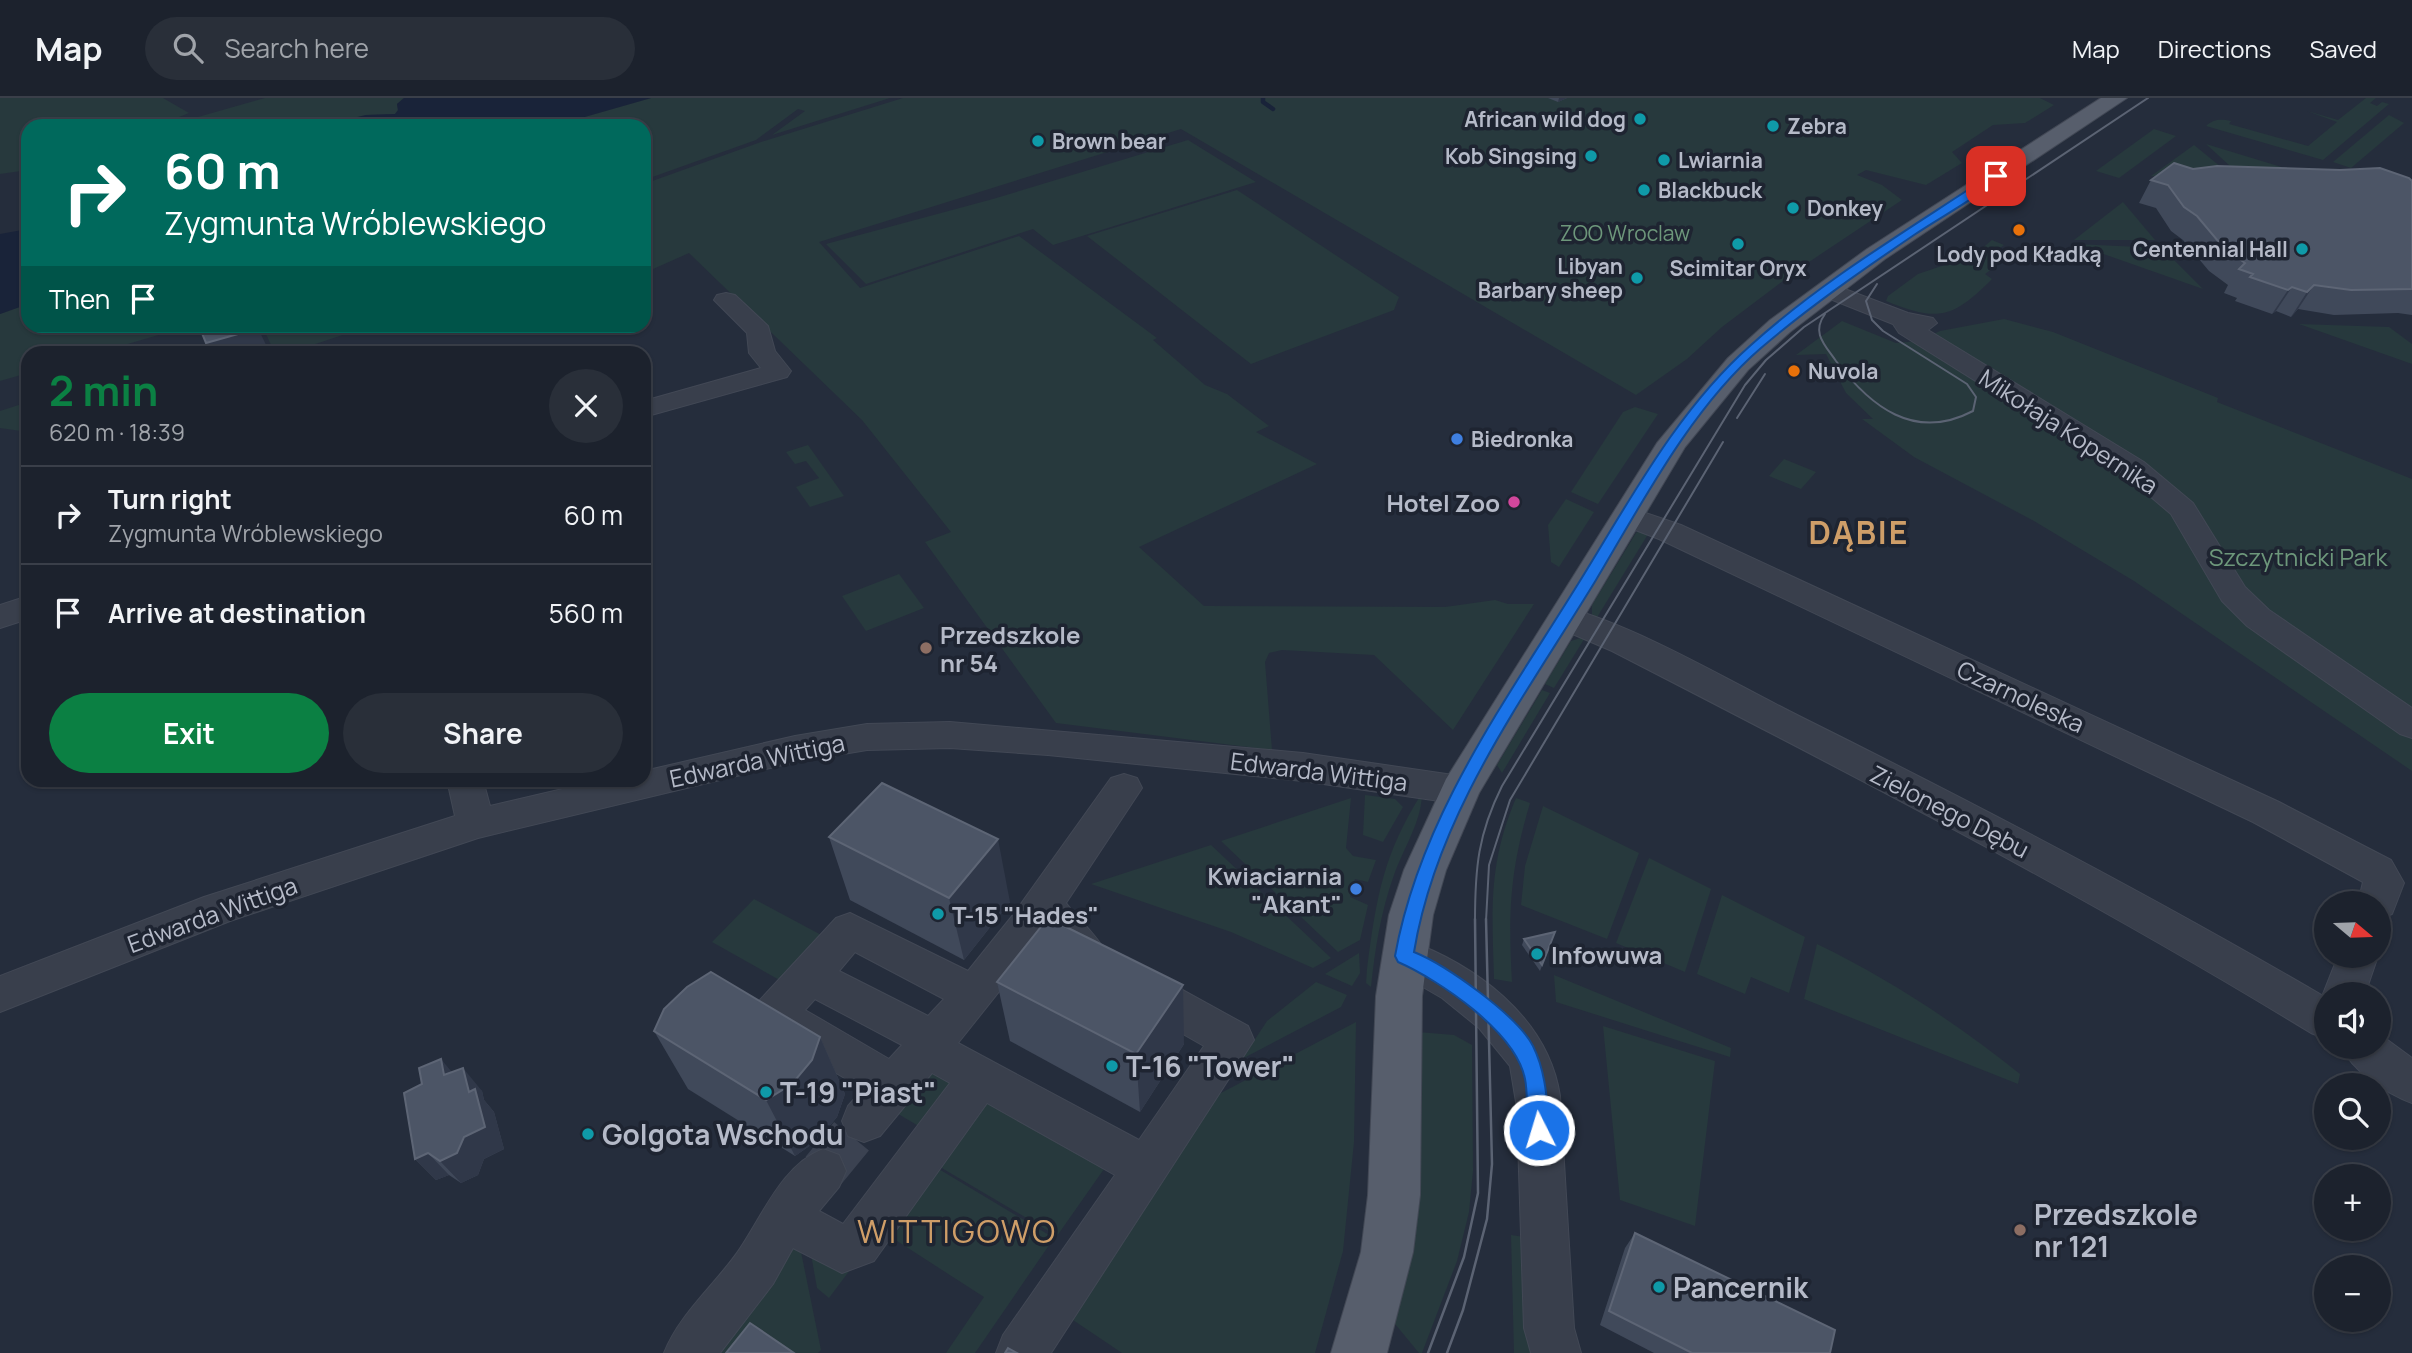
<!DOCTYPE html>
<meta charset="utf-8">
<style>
:root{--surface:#1c222d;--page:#292f39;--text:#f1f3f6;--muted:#a0a4aa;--line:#3a3f49;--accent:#0b8043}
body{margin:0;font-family:Manrope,sans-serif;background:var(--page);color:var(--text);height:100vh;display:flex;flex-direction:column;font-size:26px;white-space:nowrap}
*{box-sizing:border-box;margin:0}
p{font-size:23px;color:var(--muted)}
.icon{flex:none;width:38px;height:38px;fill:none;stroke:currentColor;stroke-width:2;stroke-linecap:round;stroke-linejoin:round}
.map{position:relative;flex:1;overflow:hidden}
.details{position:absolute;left:21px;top:248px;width:630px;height:441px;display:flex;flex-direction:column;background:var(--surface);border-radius:21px;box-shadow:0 2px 5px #0004,0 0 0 2px var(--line)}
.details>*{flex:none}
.hud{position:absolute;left:21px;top:21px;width:630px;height:214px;border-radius:21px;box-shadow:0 2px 5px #0004,0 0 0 2px var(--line);background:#00695c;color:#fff;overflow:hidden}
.needle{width:46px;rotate:109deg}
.fabs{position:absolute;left:2314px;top:793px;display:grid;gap:14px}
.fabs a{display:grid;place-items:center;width:77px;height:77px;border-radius:50%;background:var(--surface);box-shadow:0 2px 5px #0004,0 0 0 2px var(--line);font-size:35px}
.pin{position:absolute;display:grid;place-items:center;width:60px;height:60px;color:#fff;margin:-30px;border-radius:14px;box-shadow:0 4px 10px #0006}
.me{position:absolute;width:77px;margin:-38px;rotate:355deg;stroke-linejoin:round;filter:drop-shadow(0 0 5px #0008)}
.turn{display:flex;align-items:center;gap:24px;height:147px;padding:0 28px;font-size:32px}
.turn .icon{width:91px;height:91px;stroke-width:2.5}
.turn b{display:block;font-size:49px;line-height:60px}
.then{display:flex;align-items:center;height:66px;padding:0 28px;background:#0003;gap:14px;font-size:26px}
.round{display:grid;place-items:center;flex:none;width:74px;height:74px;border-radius:37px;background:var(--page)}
.overview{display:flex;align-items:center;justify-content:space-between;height:119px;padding:0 28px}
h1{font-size:42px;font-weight:700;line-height:52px;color:var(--accent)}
.button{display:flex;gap:14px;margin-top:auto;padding:14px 28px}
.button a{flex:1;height:80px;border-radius:42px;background:var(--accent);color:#fff;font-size:28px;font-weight:700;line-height:80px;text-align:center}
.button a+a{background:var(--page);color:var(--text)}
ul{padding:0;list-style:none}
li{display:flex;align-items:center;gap:21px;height:98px;padding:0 28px;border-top:2px solid var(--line)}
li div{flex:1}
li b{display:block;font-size:26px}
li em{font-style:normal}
header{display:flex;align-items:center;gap:42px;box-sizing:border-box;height:98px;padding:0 35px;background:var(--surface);border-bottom:2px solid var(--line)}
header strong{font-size:33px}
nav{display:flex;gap:38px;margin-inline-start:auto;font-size:24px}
.search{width:490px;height:63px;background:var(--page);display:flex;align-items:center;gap:18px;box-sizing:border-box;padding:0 24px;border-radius:38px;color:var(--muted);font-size:26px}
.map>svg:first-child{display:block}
.green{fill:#27393d}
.water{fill:#192339}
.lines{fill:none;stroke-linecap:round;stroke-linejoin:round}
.stream{stroke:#192339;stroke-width:4.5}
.minor-tunnel{stroke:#3b4251;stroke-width:45;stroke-dasharray:45 23;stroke-linecap:butt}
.minor-casing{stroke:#424855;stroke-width:2}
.major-casing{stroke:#424855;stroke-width:2}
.minor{fill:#393f4c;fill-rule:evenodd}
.major{fill:#575e6c;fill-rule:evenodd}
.tram-far1{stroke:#5b6373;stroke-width:2}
.tram{stroke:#5b6373;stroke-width:2.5}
.wall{fill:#40495a}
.shaded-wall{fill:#303849}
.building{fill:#4c5566;stroke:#5d6575;stroke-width:2}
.route{fill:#1a73e8;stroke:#114b97;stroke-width:2}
.culture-dot{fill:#0f9aa8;stroke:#1e2431;stroke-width:2.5}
.food-dot{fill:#e8710a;stroke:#1e2431;stroke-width:2.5}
.shop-dot{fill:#3f7fe0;stroke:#1e2431;stroke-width:2.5}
.hotel-dot{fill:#d1479c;stroke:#1e2431;stroke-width:2.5}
.education-dot{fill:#8d6e63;stroke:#1e2431;stroke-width:2.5}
.labels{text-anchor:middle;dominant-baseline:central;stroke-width:7;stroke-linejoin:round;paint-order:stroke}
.far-poi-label{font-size:21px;font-weight:bold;fill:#b5bac8;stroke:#1e2431;text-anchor:start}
.far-park-label{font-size:21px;fill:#6d977b;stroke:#1e2431}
.street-label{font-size:24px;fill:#b5bac8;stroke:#1e2431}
.poi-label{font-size:24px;font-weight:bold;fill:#b5bac8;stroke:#1e2431;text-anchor:start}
.park-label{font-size:24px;fill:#6d977b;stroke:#1e2431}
.near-poi-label{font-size:28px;font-weight:bold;fill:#b5bac8;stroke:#1e2431;text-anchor:start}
.district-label{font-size:32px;font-weight:bold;letter-spacing:2px;fill:#cf9e68;stroke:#1e2431}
.near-neighbourhood-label{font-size:32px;letter-spacing:2px;fill:#cf9e68;stroke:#1e2431}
</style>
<header>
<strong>Map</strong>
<div class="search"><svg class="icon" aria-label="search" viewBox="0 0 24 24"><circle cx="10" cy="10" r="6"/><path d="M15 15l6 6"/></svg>Search here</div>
<nav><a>Map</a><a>Directions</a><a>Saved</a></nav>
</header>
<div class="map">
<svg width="2412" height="1255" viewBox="0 0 2412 1255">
<rect width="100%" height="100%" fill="#252d3c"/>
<g class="green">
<path d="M0,0H163L189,15L157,28H28V72L0,76Z"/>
<path d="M265,0H404L397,6L398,13L395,16L366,17L320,28H197L191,21Z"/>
<path d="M651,0H890L772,37L805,13L798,11L756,42L644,82V28H553Z"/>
<path d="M903,0H2040L2054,7L2025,25L1993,27L1952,54L1962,65L1926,87L1866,72L1857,77L1882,87L1902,102L1800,170L1722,229L1687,261L1636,297L1181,31L819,144L860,190L1019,138L1157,240L1153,242L1205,287L1227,296L1269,328L1256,334L1317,366L1139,449L1204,508L1445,509L1495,502L1508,506H1534L1453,632L1374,557L1282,552L1269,555L1265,564L1272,652L1056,625L925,444L951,434L862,322L689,155L644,175V86L761,44Z"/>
<path d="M2366,0H2376L2370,5L2377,8L2382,4L2389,6L2323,62L2206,28C2214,21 2221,21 2231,23L2229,26L2308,48L2337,24L2307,13L2338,22Z"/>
<path d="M2389,17L2404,25L2351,70L2333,64Z"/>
<path d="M2154,31L2176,38L2119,80L2096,73Z"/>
<path d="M1188,42L1256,84L1053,147L1033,131L866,186L826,146L993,101Z"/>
<path d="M2206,46L2321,81L2242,79Z"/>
<path d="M2194,47L2232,78H2151Z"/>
<path d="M1237,92L1399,199L1394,212L1251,266L1087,138Z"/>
<path d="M2123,104L2155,142H2074Z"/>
<path d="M1992,142L2004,147L1992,156L2006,161L1985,176L1992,181C1952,221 1938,224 1886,203L1888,198L1918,176L1974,157Z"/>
<path d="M2075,146L2162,150L2203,191Z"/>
<path d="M28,206V228H189L97,255L28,256V275L0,283V216Z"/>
<path d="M2004,221L2053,234L2218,300L2217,304L2412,381V673L2134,483L2034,423L1914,359L1862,321H1873L1846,295L1826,256L1796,257L1842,223L1896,245L1919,243L1940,233Z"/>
<path d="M2299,226L2389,229L2412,246V266Z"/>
<path d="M262,228H370L285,256L275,255Z"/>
<path d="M28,304V334L0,330V313Z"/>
<path d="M1635,309L1658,316L1598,406L1571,394L1623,314Z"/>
<path d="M808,347L844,398L810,409L796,389L819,380L806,363L795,366L786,354Z"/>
<path d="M1784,361L1816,374L1801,391L1769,378Z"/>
<path d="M1566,401L1594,414L1559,469L1551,464L1548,427Z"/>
<path d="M1641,432L1650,433L1596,521L1592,517V507L1636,435Z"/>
<path d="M899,476L924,510L866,533L842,498Z"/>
<path d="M1586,538L1554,590L1545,586L1571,543Z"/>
<path d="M1542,592L1550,595L1502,675L1497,667Z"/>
<path d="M1422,695C1422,723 1403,751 1394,777C1381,813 1375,851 1371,889L1366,885L1367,871C1376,801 1383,756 1422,695Z"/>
<path d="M1365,697L1395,701L1403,709L1383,744L1363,737Z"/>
<path d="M1351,700L1346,750L1353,758L1376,762L1368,784L1355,781L1350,799L1368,807L1360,842L1338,854L1221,743Z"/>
<path d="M1516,700L1530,705C1510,773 1508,813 1512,884L1494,881C1492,812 1488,766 1516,700Z"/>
<path d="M1543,708L1639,755L1607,841L1521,807L1525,768Z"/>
<path d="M1211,747L1331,860L1313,870L1231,834L1091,786Z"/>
<path d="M1649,760L1711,791L1685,874L1616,845Z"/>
<path d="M1722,797L1805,839L1789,895L1751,879L1745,896L1697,876Z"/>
<path d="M754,801L825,839L783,884L712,844Z"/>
<path d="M1817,846C1891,882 1956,925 2020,976L2018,986L1804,901Z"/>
<path d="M1359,855L1360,875L1352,888L1325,876Z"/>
<path d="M1554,877L1731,950L1730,959L1556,904Z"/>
<path d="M1316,884L1347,897L1341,909L1242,961L1267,923Z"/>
<path d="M1356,924L1354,1044L1343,1153L1315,1255H1122L1070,1220L1219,996Z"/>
<path d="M1603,928L1715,963L1695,1128L1620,1102Z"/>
<path d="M1418,934L1454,937L1472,947L1473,1073L1469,1114L1457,1163L1422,1255H1419L1391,1221Z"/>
<path d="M931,975H958L922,1030L888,1010Z"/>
<path d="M984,988L1111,1061L1057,1138L935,1066Z"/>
<path d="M932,1067L1054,1140L975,1255H946L984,1199L880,1132Z"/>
<path d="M1511,1137L1530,1140L1540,1255H1514Z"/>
<path d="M799,1144L821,1252L818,1255H717L770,1165Z"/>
<path d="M809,1145L856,1164L829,1200L817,1190Z"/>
</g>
<g class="water">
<path d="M404,0H651L553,28H320L366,17L395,16L398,12L397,6Z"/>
<path d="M28,131V206L0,216V136Z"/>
</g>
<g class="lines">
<path class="stream" d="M1263,0V4L1273,11"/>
<path class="minor-tunnel" d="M823,1073L864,1023"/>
<defs>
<g id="minor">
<path d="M1829,185L1908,215L1933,220L1937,225L1928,232L2144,364L2193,405L2245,489L2269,512L2412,610V640L2400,636L2247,528L2222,503L2171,416L2124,376L1899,235L1893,226L1820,197L1817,192L1820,187Z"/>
<path d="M726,195L735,197L768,228L775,253L791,273L787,279L644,319V303L761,270L749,255L747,235L714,202L717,197Z"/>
<path d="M1628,409L1681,427L2279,704L2391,762L2404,785L2392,816L2378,821V805H2358L2363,784L2253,724L1659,441L1617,425L1613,418L1617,411Z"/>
<path d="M28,498V521L0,530V507Z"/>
<path d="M1565,509C1641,530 1729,583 1801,619C1978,707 2154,799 2325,899L2323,896L2338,858H2378L2365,896H2326V941L2311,935C2084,796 1849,675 1612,553L1554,528L1549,520L1554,512Z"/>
<path d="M950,624L1303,655L1460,678L1473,682L1478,692L1473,702L1460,706L1303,683L1048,657L950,650L867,652L795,664L478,740L230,823L0,914V878L204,799L455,718L447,682H483L490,708L601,682H644V673L795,638L867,626Z"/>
<path d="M1124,676L1137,680L1142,690L1066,805C1079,822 1099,839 1108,858L1102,870C1071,881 1061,859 1044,837L958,945L1139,1042L1204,948L1127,904L1121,891L1127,878L1142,873L1157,878L1248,928L1254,942L1051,1255H996L1003,1237L1115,1077L987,1005L874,1163L842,1175L793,1150L773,1186L720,1255H664C680,1215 715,1187 739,1152C763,1117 782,1067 823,1051L839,1057L846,1073L839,1089L819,1113L843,1126L950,985L932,975L880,1038L864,1044L848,1038L842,1023L848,1008L863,991L759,929L753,916L759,903L836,820L850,815L968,873L1013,817L1111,680ZM855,854L944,901L928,918L839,873ZM815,901L902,947L889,961L805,912Z"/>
<path d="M1404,841C1475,866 1548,919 1560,998L1574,1230L1581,1255H1531L1524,1230L1517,1010L1510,968L1479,930L1442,900L1390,870L1384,858L1390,846Z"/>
<path d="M2378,935L2412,960V1005C2387,996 2352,973 2341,948H2378Z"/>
</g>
<path id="major" d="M2101,0H2127L1885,161L1790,234L1748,272L1685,349L1479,695L1446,772L1433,817L1422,898L1420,1097L1413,1154L1387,1255H1331L1361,1154L1368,1097L1376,898L1389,817L1404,772L1446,681L1657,345L1728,260L1770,222L1867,151Z"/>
</defs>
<use href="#minor" class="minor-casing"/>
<use href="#major" class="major-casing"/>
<use href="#minor" class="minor"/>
<use href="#major" class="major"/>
<g class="tram-far1">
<path d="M1825,216C1811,235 1825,247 1836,263C1870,308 1914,344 1973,313L1976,299L1967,286L1883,233L1872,222L1866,203L1877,186"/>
<path d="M1737,320L1765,276"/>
<path d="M1475,823C1475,770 1478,736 1502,688L1745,287L1766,262L1804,229L2148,0"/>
<path d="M1486,823L1489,767L1510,702L1723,344"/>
</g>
<g class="tram">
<path d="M1428,1255L1464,1159L1478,1095L1475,821"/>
<path d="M1447,1255L1463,1212L1487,1121L1492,1066L1486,821"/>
</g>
</g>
<g class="wall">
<path d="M1548,0H1567L1558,4Z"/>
<path d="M2193,71L2412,83V217L2398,215L2334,217L2298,211L2291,219L2276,213L2272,216L2235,203L2237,200L2224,195L2228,187L2209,173L2183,142L2171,133L2156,110L2139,105L2151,82Z"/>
<path d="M829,739L1010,804L964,862L850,802Z"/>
<path d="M1555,834L1540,873L1522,847L1524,841Z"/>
<path d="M997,884L1184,946L1140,1014L1010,943Z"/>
<path d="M654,933L820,939L845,996L837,1019L818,1042L795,1058L688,991Z"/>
<path d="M452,974L482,993L484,1002L494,1014L504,1051L484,1061L478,1077L461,1085L449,1077L436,1082L415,1061Z"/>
<path d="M1635,1135L1830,1255H1654L1600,1227L1625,1150Z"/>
</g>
<g class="shaded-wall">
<path d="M1559,0H1567L1558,4Z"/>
<path d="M2314,187L2298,211L2291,219L2307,194Z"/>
<path d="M2292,189L2276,213L2272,216L2288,192Z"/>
<path d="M255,228H257L267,249L247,256H213L206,245Z"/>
<path d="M998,741L1010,804L964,862L949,800Z"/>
<path d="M1183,887L1184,946L1140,1014L1136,956Z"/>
<path d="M820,939L845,996L837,1019L818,1042L795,1058L766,1002Z"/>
<path d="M441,961L460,984L444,977Z"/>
<path d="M463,970L482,993L484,1002L494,1014L504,1051L484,1061L478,1077L461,1085L440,1063Z"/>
<path d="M428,1055L449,1077L436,1082L415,1061Z"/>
</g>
<g class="building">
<path d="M2174,65L2193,71L2217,68L2340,72L2380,70L2409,80L2412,83V191L2351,192L2314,187L2307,194L2292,189L2288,192L2250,179L2253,176L2239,171L2245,165L2223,149L2197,118L2184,109L2168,87L2151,82Z"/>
<path d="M199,228H255L256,231L206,245Z"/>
<path d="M882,685L998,741L949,800L829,739Z"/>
<path d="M1048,820L1183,887L1136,956L997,884Z"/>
<path d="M1555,834L1542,867L1524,841Z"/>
<path d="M711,874L820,939L812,962L792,986L766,1002L654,933L664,911L687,889Z"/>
<path d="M441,961L444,977L463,970L469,994L475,991L485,1029L464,1039L457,1055L440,1063L428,1055L415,1061L404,995L422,986L419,970Z"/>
<path d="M1635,1135L1835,1232L1830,1255H1692L1609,1213Z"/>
<path d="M750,1225L794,1255H726Z"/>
<path d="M1008,1250L1017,1255H1005Z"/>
</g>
<path class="route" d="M1992,76L2001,78C1976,101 1942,118 1914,137C1861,173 1809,209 1761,250C1692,309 1642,405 1596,482C1524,600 1437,715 1414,854C1446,867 1517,917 1533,948C1546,974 1547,1003 1550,1032L1547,1039L1539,1042L1532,1039C1524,1021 1529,1000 1525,981C1516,934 1439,882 1398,864L1395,858C1420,719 1505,604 1578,486C1629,404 1677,312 1751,247C1824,181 1911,130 1992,76Z"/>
<g class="culture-dot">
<circle cx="1640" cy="21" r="7"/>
<circle cx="1773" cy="28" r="7"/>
<circle cx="1038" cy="43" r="7"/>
<circle cx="1591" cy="58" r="7"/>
<circle cx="1664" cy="62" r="7"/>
<circle cx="1644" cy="92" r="7"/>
<circle cx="1793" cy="110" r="7"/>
<circle cx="1738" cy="146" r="7"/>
<circle cx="2302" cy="151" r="7"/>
<circle cx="1637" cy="180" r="7"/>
<circle cx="938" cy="816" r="7"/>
<circle cx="1537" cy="856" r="7"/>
<circle cx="1112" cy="968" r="7"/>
<circle cx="766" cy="994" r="7"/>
<circle cx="588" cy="1036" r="7"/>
<circle cx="1659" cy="1189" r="7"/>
</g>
<g class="food-dot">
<circle cx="2019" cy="132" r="7"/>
<circle cx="1794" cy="273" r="7"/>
</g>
<g class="shop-dot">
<circle cx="1457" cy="341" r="7"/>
<circle cx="1356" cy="791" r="7"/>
</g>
<circle class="hotel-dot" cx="1514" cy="404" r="7"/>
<g class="education-dot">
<circle cx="926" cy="550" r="7"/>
<circle cx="2020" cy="1132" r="7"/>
</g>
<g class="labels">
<g class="far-poi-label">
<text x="1626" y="21" text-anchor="end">African wild dog</text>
<text x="1787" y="28">Zebra</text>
<text x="1052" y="43">Brown bear</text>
<text x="1577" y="58" text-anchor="end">Kob Singsing</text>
<text x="1678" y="62">Lwiarnia</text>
<text x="1658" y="92">Blackbuck</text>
<text x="1807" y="110">Donkey</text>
<text x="2288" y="151" text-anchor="end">Centennial Hall</text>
<text x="2019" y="156" text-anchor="middle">Lody pod Kładką</text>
<text x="1623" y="168" text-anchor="end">Libyan<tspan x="1623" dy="24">Barbary sheep</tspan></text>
<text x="1738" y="170" text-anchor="middle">Scimitar Oryx</text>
<text x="1808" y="273">Nuvola</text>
<text x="1471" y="341">Biedronka</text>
</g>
<g class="far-park-label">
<text x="1625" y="135">ZOO Wroclaw</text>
</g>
<g class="street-label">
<text transform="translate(2069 333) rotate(33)">Mikołaja Kopernika</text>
<text transform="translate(2021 598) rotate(25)">Czarnoleska</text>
<text transform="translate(757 662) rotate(-12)">Edwarda Wittiga</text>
<text transform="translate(1319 673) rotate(7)">Edwarda Wittiga</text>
<text transform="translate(1950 713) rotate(27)">Zielonego Dębu</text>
<text transform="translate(212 816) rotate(-20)">Edwarda Wittiga</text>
</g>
<g class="poi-label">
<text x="1500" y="404" text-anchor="end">Hotel Zoo</text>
<text x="940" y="536">Przedszkole<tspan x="940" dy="28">nr 54</tspan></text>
<text x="1342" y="777" text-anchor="end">Kwiaciarnia<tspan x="1342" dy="28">"Akant"</tspan></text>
<text x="952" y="816">T-15 "Hades"</text>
<text x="1551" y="856">Infowuwa</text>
</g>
<g class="park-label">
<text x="2298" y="458">Szczytnicki Park</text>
</g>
<g class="near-poi-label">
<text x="1126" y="968">T-16 "Tower"</text>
<text x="780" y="994">T-19 "Piast"</text>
<text x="602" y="1036">Golgota Wschodu</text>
<text x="2034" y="1116">Przedszkole<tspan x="2034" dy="32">nr 121</tspan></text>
<text x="1673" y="1189">Pancernik</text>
</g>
<g class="district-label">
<text x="1859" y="434">DĄBIE</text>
</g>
<g class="near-neighbourhood-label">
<text x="957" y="1133">WITTIGOWO</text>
</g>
</g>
</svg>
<div class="fabs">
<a><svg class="needle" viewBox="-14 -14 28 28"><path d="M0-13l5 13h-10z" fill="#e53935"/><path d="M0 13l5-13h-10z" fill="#a0a4aa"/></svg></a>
<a><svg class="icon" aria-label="sound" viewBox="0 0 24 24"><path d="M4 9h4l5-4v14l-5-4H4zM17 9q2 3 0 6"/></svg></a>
<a><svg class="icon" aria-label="search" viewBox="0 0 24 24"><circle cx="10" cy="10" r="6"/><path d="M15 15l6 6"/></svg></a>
<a>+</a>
<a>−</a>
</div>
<div class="pin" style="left:1996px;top:78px;background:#d93025"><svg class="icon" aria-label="arrive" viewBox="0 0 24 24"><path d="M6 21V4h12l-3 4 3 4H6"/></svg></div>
<svg class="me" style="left:1539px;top:1032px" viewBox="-20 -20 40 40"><circle r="17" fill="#1a73e8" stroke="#fff" stroke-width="3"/><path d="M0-11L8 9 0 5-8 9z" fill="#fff"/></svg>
<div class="hud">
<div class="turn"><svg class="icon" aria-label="right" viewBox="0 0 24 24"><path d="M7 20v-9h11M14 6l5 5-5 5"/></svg><div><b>60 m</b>Zygmunta Wróblewskiego</div></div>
<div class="then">Then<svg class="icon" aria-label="arrive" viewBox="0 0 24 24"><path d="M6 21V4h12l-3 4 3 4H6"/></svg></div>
</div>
<section class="details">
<div class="overview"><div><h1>2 min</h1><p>620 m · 18:39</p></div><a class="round"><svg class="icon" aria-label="close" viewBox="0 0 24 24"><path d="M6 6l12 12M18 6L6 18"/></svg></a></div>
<ul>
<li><svg class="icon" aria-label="right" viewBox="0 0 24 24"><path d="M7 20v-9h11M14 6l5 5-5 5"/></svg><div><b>Turn right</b><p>Zygmunta Wróblewskiego</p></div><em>60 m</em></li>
<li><svg class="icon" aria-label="arrive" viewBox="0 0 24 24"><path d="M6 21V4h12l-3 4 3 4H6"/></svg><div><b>Arrive at destination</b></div><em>560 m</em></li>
</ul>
<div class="button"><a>Exit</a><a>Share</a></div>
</section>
</div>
